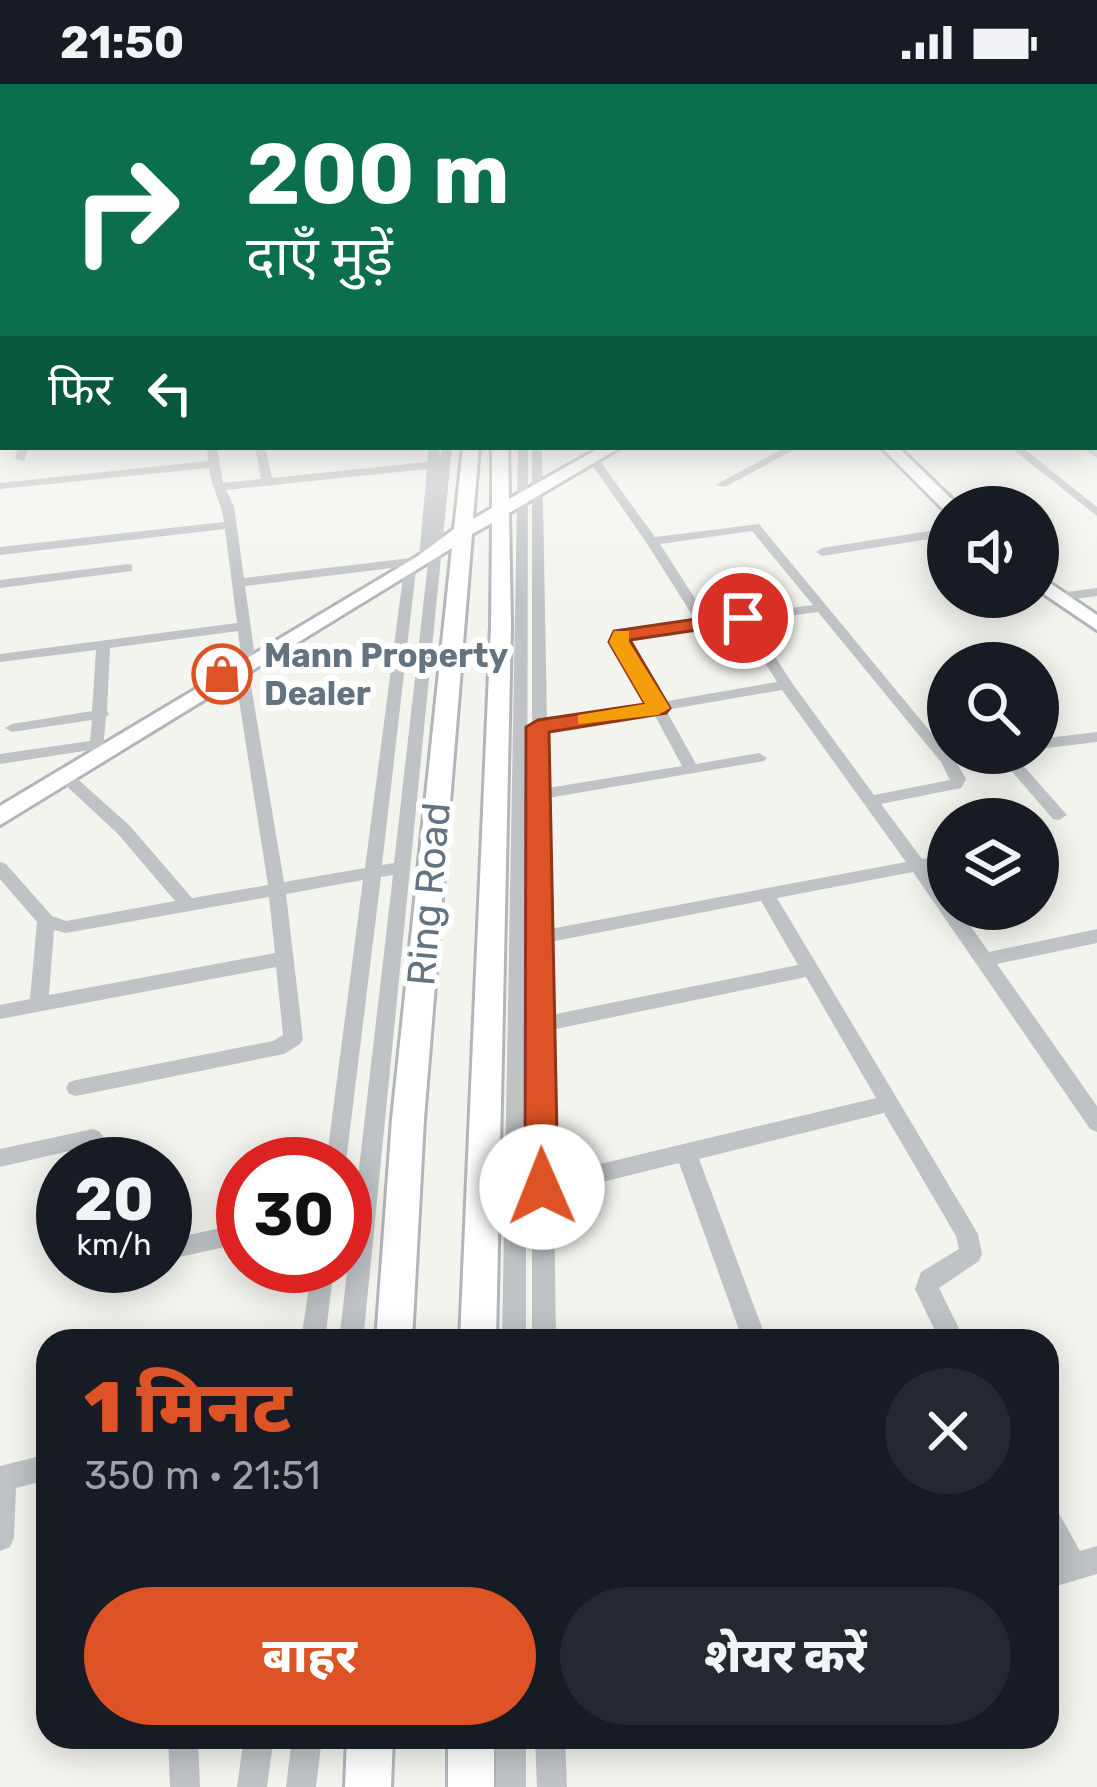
<!DOCTYPE html>
<html lang="hi">
<meta charset="utf-8">
<style>
:root{--surface:#171b24;--page:#242831;--text:#f1f3f6;--muted:#9ea1a6;--accent:#de5325}
body{margin:0;font-family:Rubik,"Noto Sans Devanagari",sans-serif;background:var(--page);color:var(--text);height:100vh;display:flex;flex-direction:column;font-size:45px;white-space:nowrap}
*{box-sizing:border-box;margin:0}
p{font-size:39px;color:var(--muted)}
.icon{flex:none;width:66px;height:66px;fill:none;stroke:currentColor;stroke-width:2;stroke-linecap:round;stroke-linejoin:round}
.map{position:relative;flex:1;overflow:hidden}
.side{position:absolute;left:36px;top:1245px;width:1023px;height:420px;display:flex;flex-direction:column;background:var(--surface);border-radius:36px;box-shadow:0 6px 30px #0003}
.side>*{flex:none}
.guide{position:absolute;left:0px;top:0px;width:1098px;height:366px;box-shadow:0 6px 30px #0003;background:#0b6e4f;color:#fff;overflow:hidden}
.fabs{position:absolute;left:927px;top:402px;display:grid;gap:24px}
.fabs a{display:grid;place-items:center;width:132px;height:132px;border-radius:50%;background:var(--surface);box-shadow:0 6px 30px #0003;font-size:60px}
.speed{position:absolute;left:36px;top:1053px;display:flex;gap:24px;font-size:60px;font-weight:700;text-align:center}
.speed>*{display:grid;place-content:center;width:156px;height:156px;border-radius:50%;background:var(--surface);box-shadow:0 6px 30px #0003;line-height:1}
.speed small{font-size:30px;font-weight:400}
.speed .limit{border:18px solid #d22;background:#fff;color:#111}
.pin{position:absolute;display:grid;place-items:center;width:102px;height:102px;color:#fff;margin:-51px;border:6px solid #fff;border-radius:50%;box-shadow:0 3px 12px #0007}
.me{position:absolute;width:132px;margin:-66px;rotate:359deg;stroke-linejoin:round;filter:drop-shadow(0 0 9px #0008)}
.turn{display:flex;align-items:center;gap:42px;height:252px;padding:0 48px;font-size:54px}
.turn .icon{width:156px;height:156px;stroke-width:2.5}
.turn b{display:block;font-size:84px;line-height:102px}
.then{display:flex;align-items:center;height:114px;padding:0 48px;background:#0003;gap:24px;font-size:45px}
.round{display:grid;place-items:center;flex:none;width:126px;height:126px;border-radius:63px;background:var(--page)}
.overview{display:flex;align-items:center;justify-content:space-between;height:204px;padding:0 48px}
h1{font-size:72px;font-weight:800;line-height:90px;color:var(--accent)}
.button{display:flex;gap:24px;margin-top:auto;padding:24px 48px}
.button a{flex:1;height:138px;border-radius:72px;background:var(--accent);color:#fff;font-size:48px;font-weight:800;line-height:138px;text-align:center}
.button a+a{background:var(--page);color:var(--text)}
.status{display:flex;justify-content:space-between;align-items:center;height:84px;padding:0 60px;background:var(--surface);direction:ltr}
.status svg{height:33px;fill:currentColor}
.map>svg:first-child{display:block}
.lines{fill:none;stroke-linecap:round;stroke-linejoin:round}
.secondary-casing{stroke:#b1b6ba;stroke-width:6}
.street{fill:#bfc3c6;fill-rule:evenodd}
.secondary{fill:#fff;fill-rule:evenodd}
.route{fill:#de5325;stroke:#903618;stroke-width:3}
.slow{fill:#f59e0b}
.labels{text-anchor:middle;dominant-baseline:central;stroke-width:12;stroke-linejoin:round;paint-order:stroke}
.far-poi-label{font-size:33px;font-weight:bold;fill:#637380;stroke:#fff;text-anchor:start}
.street-label{font-size:39px;fill:#637380;stroke:#fff}
</style>
<div class="status"><b>21:50</b><svg viewBox="0 0 49 12"><path d="M0 12V9h3v3zM5 12V6h3v6zM10 12V3h3v9zM15 12V0h3v12zM26 1h20v11H26zM47 4h2v5h-2z"/></svg></div>
<div class="map">
<svg width="1097" height="1703" viewBox="0 0 1097 1703">
<rect width="100%" height="100%" fill="#f4f4ef"/>
<g class="lines">
<defs>
<g id="secondary">
<rect x="1095" y="319" width="2" height="10"/>
<path d="M463,363H479L473,435L492,424V363H508L509,415L601,363H621L509,429L511,542L496,1257H460L491,542L492,439L472,450L424,1035L412,1257H376L392,1035L452,464L0,741V722L418,472L454,445Z"/>
<path d="M881,363H898L960,423L945,427Z"/>
<path d="M1038,491L1097,531V546L1038,506Z"/>
<path d="M347,1653H393L391,1703H345Z"/>
<rect x="448" y="1653" width="46" height="50"/>
</g>
</defs>
<use href="#secondary" class="secondary-casing"/>
<g class="street">
<rect x="0" y="297" width="3" height="6"/>
<rect x="1095" y="349" width="2" height="7"/>
<path d="M18,363H28L24,377L15,375Z"/>
<path d="M207,363H217L223,399L261,395L255,363H265L272,394L427,378L429,363H439L440,377L442,363H452L363,1257H339L393,791L381,793L345,1086V1080H326L363,796L286,810L303,955L300,960L284,970L76,1012L69,1010L66,1004L69,998L76,996L273,957L283,951L276,883L0,935V921L30,915L37,838L0,795V778L6,780L52,832L66,837L175,817L118,750L60,696L58,693L60,690H72L130,742L192,814L268,801L234,584L242,580L238,547L110,564L107,627L109,630L106,633L102,676H92L90,666L0,680V670L90,657L92,636L12,648L5,644L12,640L92,627L96,566L0,578V570L237,539L225,445L0,471V463L224,438C222,419 211,403 209,384L0,405V399L208,377ZM427,385L419,473L244,494L234,422L226,406ZM428,479L394,779L382,781L416,485L411,481ZM408,482L404,485L365,784L284,798L248,584L256,580L245,502ZM269,813L275,869L49,911L54,846L66,849Z"/>
<path d="M518,363H528L527,850L532,848V715L529,711L532,707V363H542L547,637L648,620L612,553L619,549L696,537L646,458L588,375L593,372L597,373L655,453L759,440L948,669H1012L1067,731L1059,736L1053,735L996,669L989,674L957,679L966,695L961,704L881,720L922,775L948,770V782L929,785L948,811V825H958L989,868L1097,845V859L997,880L1097,1022V1048L1090,1045L913,788L777,814L978,1150L982,1170L979,1177L939,1204L965,1257H940L915,1205L921,1188L959,1165L956,1152L884,1029L699,1075L767,1257H743L679,1079L554,1110L556,1257H532V1116L526,1114V1257H502ZM752,447L813,521L708,535L660,460ZM818,528L941,678L950,696L874,711L792,599L752,537ZM740,539L777,598L662,618L627,556ZM782,606L906,778L550,845L548,714L764,677L767,674L759,669L696,680L666,626ZM653,628L682,682L548,704L547,646ZM761,817L798,881L551,931L550,858ZM527,860L532,861V935L527,936ZM806,893L876,1014L554,1091L551,946ZM527,950H532V1096L526,1098Z"/>
<path d="M786,363H799L725,403L715,401Z"/>
<path d="M1010,363H1022L1097,423V432Z"/>
<path d="M1081,363L1097,366V374Z"/>
<path d="M948,444V452L822,472L816,468L822,464Z"/>
<path d="M128,480L132,481V487L0,504V496Z"/>
<path d="M1097,504V512L1059,517L1053,513L1059,509Z"/>
<path d="M1097,648V658L1038,665V655Z"/>
<path d="M93,1045L100,1048L104,1054L100,1060L0,1083V1065Z"/>
<path d="M243,1139V1159L175,1174L167,1171V1157L175,1154Z"/>
<path d="M312,1182H334L325,1257H301Z"/>
<path d="M48,1370V1396L16,1404L14,1453L10,1463L0,1467V1382Z"/>
<path d="M1047,1420L1056,1424L1080,1467L1097,1462V1490L1047,1505V1477L1055,1475L1047,1460Z"/>
<path d="M168,1653H198L200,1703H170Z"/>
<path d="M244,1653H274L267,1703H237Z"/>
<path d="M292,1653H322L316,1703H286Z"/>
<rect x="496" y="1653" width="30" height="50"/>
<path d="M535,1653H565L567,1703H537Z"/>
</g>
<use href="#secondary" class="secondary"/>
</g>
<linearGradient id="sky" x2="0" y2="1"><stop stop-color="#94badb"/><stop offset="0.54" stop-color="#fafaf8"/><stop offset="1" stop-color="#fafaf8" stop-opacity="0"/></linearGradient>
<rect width="1097" height="518" fill="url(#sky)"/>
<path class="route" d="M743,528L753,534L750,538L630,556L670,624L666,629L549,648L558,1103L553,1113L542,1117L530,1113L525,1103L526,643L538,636L645,620L609,558L614,547Z"/>
<path class="slow" d="M614,547H629V558L670,624L658,631L578,640V631L645,620L609,558Z"/>
<defs>
<symbol id="shop-ring" viewBox="-11 -11 22 22"><circle r="9.5" fill="#fff" stroke="#de5325" stroke-width="1.5"/><path d="M-5-2.5h2.3a2.7 3.5 0 0 1 5.4 0H5L5.5 6h-11ZM-1.5-2.5h3a1.5 2.3 0 0 0-3 0Z" fill="#de5325"/></symbol>
</defs>
<g fill-rule="evenodd">
<use href="#shop-ring" x="189" y="557" width="66" height="66"/>
</g>
<g class="labels">
<g class="far-poi-label">
<text x="264" y="571">Mann Property<tspan x="264" dy="38">Dealer</tspan></text>
</g>
<g class="street-label">
<text transform="translate(429 810) rotate(-85)">Ring Road</text>
</g>
</g>
</svg>
<div class="fabs">
<a><svg class="icon" aria-label="sound" viewBox="0 0 24 24"><path d="M4 9h4l5-4v14l-5-4H4zM17 9q2 3 0 6"/></svg></a>
<a><svg class="icon" aria-label="search" viewBox="0 0 24 24"><circle cx="10" cy="10" r="6"/><path d="M15 15l6 6"/></svg></a>
<a><svg class="icon" aria-label="layers" viewBox="0 0 24 24"><path d="M12 4l9 5-9 5-9-5zM3 14l9 5 9-5"/></svg></a>
</div>
<div class="speed"><div>20<small>km/h</small></div><div class="limit">30</div></div>
<div class="pin" style="left:743px;top:534px;background:#d93025"><svg class="icon" aria-label="arrive" viewBox="0 0 24 24"><path d="M6 21V4h12l-3 4 3 4H6"/></svg></div>
<svg class="me" style="left:542px;top:1103px" viewBox="-20 -20 40 40"><circle r="19" fill="#fff"/><path d="M0-13L10 11 0 6-10 11z" fill="#de5325"/></svg>
<div class="guide">
<div class="turn"><svg class="icon" aria-label="right" viewBox="0 0 24 24"><path d="M7 20v-9h11M14 6l5 5-5 5"/></svg><div><b>200 m</b>दाएँ मुड़ें</div></div>
<div class="then">फिर<svg class="icon" aria-label="left" viewBox="0 0 24 24"><path d="M17 20v-9H6M10 6l-5 5 5 5"/></svg></div>
</div>
<section class="side">
<div class="overview"><div><h1>1 मिनट</h1><p>350 m · 21:51</p></div><a class="round"><svg class="icon" aria-label="close" viewBox="0 0 24 24"><path d="M6 6l12 12M18 6L6 18"/></svg></a></div>
<div class="button"><a>बाहर</a><a>शेयर करें</a></div>
</section>
</div>
